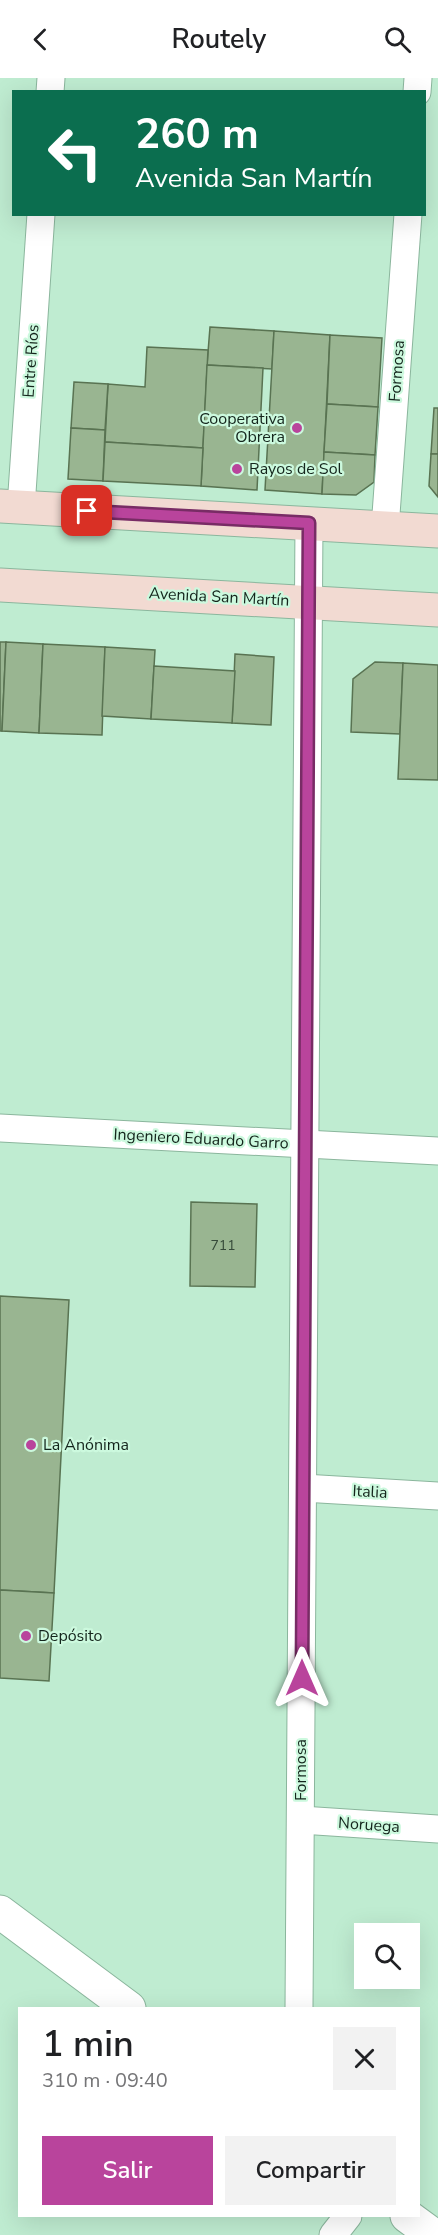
<!DOCTYPE html>
<html lang="es">
<meta charset="utf-8">
<style>
:root{--surface:#fff;--page:#f2f2f2;--text:#202124;--muted:#757577;--accent:#b9449c}
body{margin:0;font-family:"Nunito Sans",sans-serif;background:var(--page);color:var(--text);height:100vh;display:flex;flex-direction:column;font-size:22px;white-space:nowrap}
*{box-sizing:border-box;margin:0}
p{font-size:20px;color:var(--muted)}
.icon{flex:none;width:33px;height:33px;fill:none;stroke:currentColor;stroke-width:2;stroke-linecap:round;stroke-linejoin:round}
.map{position:relative;flex:1;overflow:hidden}
.panel{position:absolute;left:18px;top:1929px;width:402px;height:210px;display:flex;flex-direction:column;background:var(--surface);border-radius:0px;box-shadow:0 6px 24px #0002}
.panel>*{flex:none}
.hud{position:absolute;left:12px;top:12px;width:414px;height:126px;border-radius:0px;box-shadow:0 6px 24px #0002;background:#0b6e4f;color:#fff;overflow:hidden}
.buttons{position:absolute;left:354px;top:1845px;display:grid;gap:12px}
.buttons a{display:grid;place-items:center;width:66px;height:66px;border-radius:0px;background:var(--surface);box-shadow:0 6px 24px #0002;font-size:30px}
.pin{position:absolute;display:grid;place-items:center;width:51px;height:51px;color:#fff;margin:-26px;border-radius:12px;box-shadow:0 3px 9px #0006}
.me{position:absolute;width:66px;margin:-33px;rotate:0deg;stroke-linejoin:round;filter:drop-shadow(0 0 4px #0008)}
.turn{display:flex;align-items:center;gap:21px;height:126px;padding:0 24px;font-size:27px}
.turn .icon{width:78px;height:78px;stroke-width:2.5}
.turn b{display:block;font-size:42px;line-height:51px}
.round{display:grid;place-items:center;flex:none;width:63px;height:63px;border-radius:0px;background:var(--page)}
.headline{display:flex;align-items:center;justify-content:space-between;height:102px;padding:0 24px}
h1{font-size:36px;font-weight:600;line-height:45px}
.action{display:flex;gap:12px;margin-top:auto;padding:12px 24px}
.action a{flex:1;height:69px;border-radius:0px;background:var(--accent);color:#fff;font-size:24px;font-weight:600;line-height:69px;text-align:center}
.action a+a{background:var(--page);color:var(--text)}
header{display:flex;justify-content:space-between;align-items:center;height:78px;padding:0 24px;background:var(--surface);font-size:27px;font-weight:600}
.map>svg:first-child{display:block}
.building{fill:#99b591;stroke:#597352;stroke-width:1.5}
.lines{fill:none;stroke-linecap:round;stroke-linejoin:round}
.minor-casing{stroke:#8bb69d;stroke-width:29}
.tertiary-casing{stroke:#8bb69d;stroke-width:35}
.secondary-casing{stroke:#8bb69d;stroke-width:35}
.minor{stroke:#fff;stroke-width:27}
.tertiary{stroke:#fff;stroke-width:33}
.secondary{stroke:#f2dad2;stroke-width:33}
.route-casing{stroke:#782c65;stroke-width:15}
.route{stroke:#b9449c;stroke-width:10}
.poi-dot{fill:#b9449c;stroke:#ccf9de;stroke-width:2}
.labels{text-anchor:middle;dominant-baseline:central;stroke-width:4.5;stroke-linejoin:round;paint-order:stroke}
.number-label{font-size:14px;fill:#354939}
.street-label{font-size:16px;fill:#14251c;stroke:#ccf9de}
.poi-label{font-size:16px;fill:#14251c;stroke:#ccf9de;text-anchor:start}
</style>
<header><svg class="icon" aria-label="back" viewBox="0 0 24 24"><path d="M15 5l-7 7 7 7"/></svg>Routely<svg class="icon" aria-label="search" viewBox="0 0 24 24"><circle cx="10" cy="10" r="6"/><path d="M15 15l6 6"/></svg></header>
<div class="map">
<svg width="438" height="2157" viewBox="0 0 438 2157">
<rect width="100%" height="100%" fill="#bfecd1"/>
<g class="building">
<path d="M210,249L274,253L272,291L207,287Z"/>
<path d="M274,253L330,257L322,416L265,412Z"/>
<path d="M330,257L382,260L378,329L327,326Z"/>
<path d="M147,269L208,272L203,370L105,364L108,306L145,309Z"/>
<path d="M207,287L263,290L257,412L201,408Z"/>
<path d="M74,304L108,306L105,352L71,350Z"/>
<path d="M327,326L378,329L375,377L324,374Z"/>
<path d="M434,330H438V376H431Z"/>
<path d="M71,350L105,352L103,403L68,401Z"/>
<path d="M105,364L203,370L201,408L103,403Z"/>
<path d="M324,374L375,377L374,404L356,417L322,416Z"/>
<path d="M431,376H438V419L429,408Z"/>
<path d="M0,564H6L2,653H0Z"/>
<path d="M6,564L43,566L39,655L2,653Z"/>
<path d="M43,566L105,569L102,657L39,655Z"/>
<path d="M105,569L155,572L151,641L102,638Z"/>
<path d="M235,576L274,579L271,647L232,645Z"/>
<path d="M375,584L403,585L400,656L351,654L353,601Z"/>
<path d="M403,585L438,587V702L398,701Z"/>
<path d="M154,588L235,593L232,645L151,641Z"/>
<path d="M191,1124L257,1126L255,1209L190,1208Z"/>
<path d="M0,1218L69,1222L54,1515L0,1512Z"/>
<path d="M0,1512L54,1515L49,1603L0,1600Z"/>
</g>
<g class="lines">
<defs>
<g id="minor">
<path d="M50,14L51,0"/>
<path d="M417,14L418,0"/>
<path d="M21,429L41,136"/>
<path d="M385,450L408,136"/>
<path d="M0,1050L438,1073"/>
<path d="M303,1410L438,1418"/>
<path d="M301,1742L438,1751"/>
<path d="M299,1930L309,445"/>
<path d="M333,2157L348,2138"/>
</g>
<g id="tertiary">
<path d="M0,1834L129,1930"/>
<path d="M407,2138L433,2157"/>
</g>
<g id="secondary">
<path d="M0,428L438,453"/>
<path d="M0,507L438,532"/>
</g>
</defs>
<use href="#minor" class="minor-casing"/>
<use href="#tertiary" class="tertiary-casing"/>
<use href="#secondary" class="secondary-casing"/>
<use href="#minor" class="minor"/>
<use href="#tertiary" class="tertiary"/>
<use href="#secondary" class="secondary"/>
</g>
<g class="lines">
<defs>
<path id="route" d="M87,433L309,445L302,1600"/>
</defs>
<use href="#route" class="route-casing"/>
<use href="#route" class="route"/>
</g>
<g class="poi-dot">
<circle cx="297" cy="350" r="6"/>
<circle cx="237" cy="391" r="6"/>
<circle cx="31" cy="1367" r="6"/>
<circle cx="26" cy="1558" r="6"/>
</g>
<g class="labels">
<g class="number-label">
<text x="223" y="1167">711</text>
</g>
<g class="street-label">
<text transform="translate(31 283) rotate(-86)">Entre Ríos</text>
<text transform="translate(397 293) rotate(-86)">Formosa</text>
<text transform="translate(219 519) rotate(3)">Avenida San Martín</text>
<text transform="translate(201 1061) rotate(3)">Ingeniero Eduardo Garro</text>
<text transform="translate(370 1414) rotate(3)">Italia</text>
<text transform="translate(301 1692) rotate(-90)">Formosa</text>
<text transform="translate(369 1747) rotate(4)">Noruega</text>
</g>
<g class="poi-label">
<text x="285" y="341" text-anchor="end">Cooperativa<tspan x="285" dy="18">Obrera</tspan></text>
<text x="249" y="391">Rayos de Sol</text>
<text x="43" y="1367">La Anónima</text>
<text x="38" y="1558">Depósito</text>
</g>
</g>
</svg>
<div class="buttons">
<a><svg class="icon" aria-label="search" viewBox="0 0 24 24"><circle cx="10" cy="10" r="6"/><path d="M15 15l6 6"/></svg></a>
</div>
<div class="pin" style="left:87px;top:433px;background:#d93025"><svg class="icon" aria-label="arrive" viewBox="0 0 24 24"><path d="M6 21V4h12l-3 4 3 4H6"/></svg></div>
<svg class="me" style="left:302px;top:1600px" viewBox="-20 -20 40 40"><path d="M0-17L14 15 0 8-14 15z" fill="#b9449c" stroke="#fff" stroke-width="4"/></svg>
<div class="hud">
<div class="turn"><svg class="icon" aria-label="left" viewBox="0 0 24 24"><path d="M17 20v-9H6M10 6l-5 5 5 5"/></svg><div><b>260 m</b>Avenida San Martín</div></div>
</div>
<section class="panel">
<div class="headline"><div><h1>1 min</h1><p>310 m · 09:40</p></div><a class="round"><svg class="icon" aria-label="close" viewBox="0 0 24 24"><path d="M6 6l12 12M18 6L6 18"/></svg></a></div>
<div class="action"><a>Salir</a><a>Compartir</a></div>
</section>
</div>
